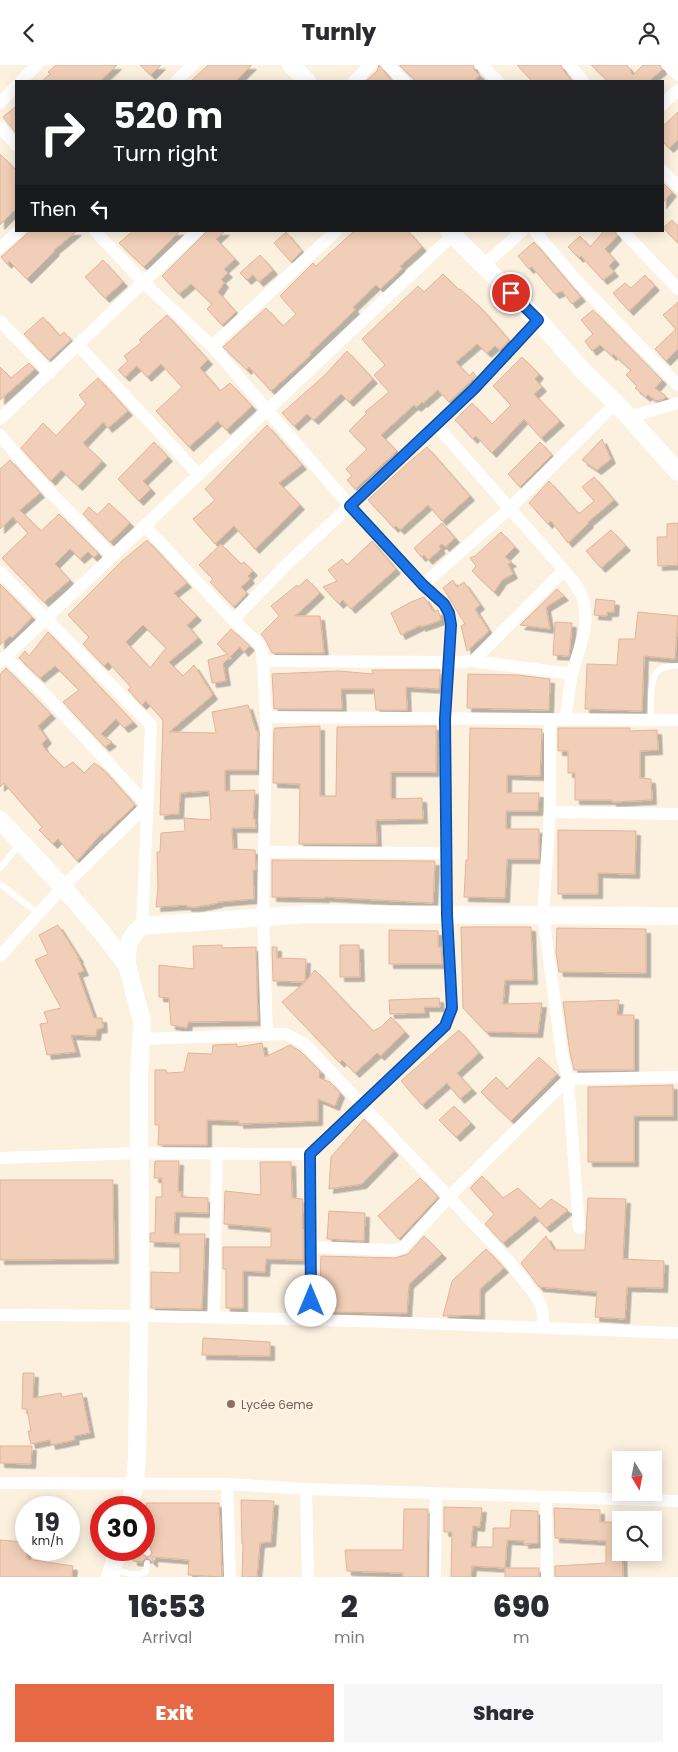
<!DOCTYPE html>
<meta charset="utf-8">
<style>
:root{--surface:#fff;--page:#f7f7f7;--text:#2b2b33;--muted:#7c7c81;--accent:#e66844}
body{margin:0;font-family:Poppins,sans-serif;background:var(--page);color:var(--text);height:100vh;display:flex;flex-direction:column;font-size:19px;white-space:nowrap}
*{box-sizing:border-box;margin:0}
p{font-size:16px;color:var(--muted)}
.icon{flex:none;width:28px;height:28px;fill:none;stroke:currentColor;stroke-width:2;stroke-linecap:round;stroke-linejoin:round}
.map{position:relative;height:1512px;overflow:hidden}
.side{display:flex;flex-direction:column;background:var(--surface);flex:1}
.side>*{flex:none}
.top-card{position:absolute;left:15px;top:15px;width:649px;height:152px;border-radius:0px;box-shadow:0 2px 12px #0003;background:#202124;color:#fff;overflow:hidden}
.needle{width:32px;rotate:170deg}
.tools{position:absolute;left:612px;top:1386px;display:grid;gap:10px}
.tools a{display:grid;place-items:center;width:50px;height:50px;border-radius:0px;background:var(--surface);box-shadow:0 2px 12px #0003;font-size:25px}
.speed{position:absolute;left:15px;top:1431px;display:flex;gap:10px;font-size:25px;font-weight:700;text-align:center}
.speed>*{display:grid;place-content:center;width:65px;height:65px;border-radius:50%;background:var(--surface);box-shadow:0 2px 12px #0003;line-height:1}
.speed small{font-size:12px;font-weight:400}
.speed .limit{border:8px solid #d22;background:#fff;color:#111}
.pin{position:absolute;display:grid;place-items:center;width:42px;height:42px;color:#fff;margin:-21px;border:2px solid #fff;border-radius:50%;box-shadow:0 1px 5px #0007}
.me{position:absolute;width:55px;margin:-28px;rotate:0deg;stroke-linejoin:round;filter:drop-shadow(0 0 4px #0008)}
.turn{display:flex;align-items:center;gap:18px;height:105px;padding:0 15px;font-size:22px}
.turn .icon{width:65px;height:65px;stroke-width:2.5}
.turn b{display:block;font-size:35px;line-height:42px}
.then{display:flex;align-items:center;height:48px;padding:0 15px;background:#0003;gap:10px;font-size:19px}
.eta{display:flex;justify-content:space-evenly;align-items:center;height:85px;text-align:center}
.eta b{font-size:30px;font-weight:800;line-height:35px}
.cta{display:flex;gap:10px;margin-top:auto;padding:10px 15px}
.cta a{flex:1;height:58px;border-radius:0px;background:var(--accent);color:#fff;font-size:20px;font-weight:800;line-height:58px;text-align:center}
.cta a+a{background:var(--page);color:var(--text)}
header{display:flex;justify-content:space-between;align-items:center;height:65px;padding:0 15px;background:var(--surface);font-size:22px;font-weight:800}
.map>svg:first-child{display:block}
.building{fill:#f1ceb7;stroke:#e3b497;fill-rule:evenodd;filter:url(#shadow)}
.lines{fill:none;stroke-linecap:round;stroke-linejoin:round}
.lane{stroke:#fff;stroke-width:6}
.street{stroke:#fff;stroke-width:12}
.secondary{stroke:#fff;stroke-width:18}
.route-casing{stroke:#114b97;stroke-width:12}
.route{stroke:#1a73e8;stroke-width:9}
.education-dot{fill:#8d6e63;stroke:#fff4e4;stroke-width:2}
.labels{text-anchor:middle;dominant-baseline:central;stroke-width:5;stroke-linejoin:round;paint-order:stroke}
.education-label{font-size:12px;fill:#785e54;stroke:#fff4e4;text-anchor:start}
</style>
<header><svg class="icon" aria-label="back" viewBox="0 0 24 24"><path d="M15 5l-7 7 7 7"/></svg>Turnly<svg class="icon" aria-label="person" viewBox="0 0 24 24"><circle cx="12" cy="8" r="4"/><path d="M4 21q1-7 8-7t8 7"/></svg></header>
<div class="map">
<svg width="678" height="1512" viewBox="0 0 678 1512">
<defs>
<filter id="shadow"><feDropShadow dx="4.5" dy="4.5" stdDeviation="0" flood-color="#0004"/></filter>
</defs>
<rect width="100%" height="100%" fill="#fcf0df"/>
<g class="building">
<path d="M56,0H117L100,16H42L50,9L48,7Z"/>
<path d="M140,0H161L151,10Z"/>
<path d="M208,0H252L236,16H191Z"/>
<path d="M379,0L392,16H366L377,6Z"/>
<path d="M399,0H473L475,6L480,10L473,16H416Z"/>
<path d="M517,0H561L563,5L572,16H532Z"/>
<path d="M591,0H627L633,10L643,0H660L662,5L649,16H608Z"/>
<path d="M16,41V68L3,52Z"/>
<path d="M678,47V75L669,83L662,76V62Z"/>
<path d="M0,89L16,105V144L0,160Z"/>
<path d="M662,117L672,127L662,139Z"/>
<path d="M672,155L678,161V178L663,163Z"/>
<path d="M30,166H77L54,185L55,186L27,214L9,196L7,199L1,192Z"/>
<path d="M133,166H180L144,202L119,178Z"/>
<path d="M207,166H225L216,174L235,194L224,204L228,208L221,214L224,218L218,227L236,247L222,260L207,244L212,239L191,219L179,229L162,211Z"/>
<path d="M354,166H408L422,182L400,201L402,204L380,224L376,220L353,242L355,245L310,288L311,290L271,326L249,302L247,305L223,282L266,243L283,261L296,249L280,231L313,198L316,201Z"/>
<path d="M604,166H615L617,171L605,184L615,195L609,201L614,207L603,215L581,191L579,193L568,182L580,171L590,182Z"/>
<path d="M286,167L302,186L291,197L274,178Z"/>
<path d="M534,177L581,232L572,239L562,226L555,229L532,202L529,204L518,191Z"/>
<path d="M260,190L273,205L259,217L253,210L247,215L240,208Z"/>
<path d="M103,195L123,217L105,233L85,212Z"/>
<path d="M443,209L459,225L460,224L480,242L509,275L500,285L495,281L487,288L477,279L456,297L469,311L473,307L476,311L449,337L438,325L423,338L422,337L417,342L414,340L381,370L397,386L355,424L347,415L352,411L346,404L367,384L349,366L367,348L365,347L389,327L374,310L385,300L362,274L418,221L424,227Z"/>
<path d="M645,210L655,221L629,246L613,228L625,218L631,223Z"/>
<path d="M678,237V284L666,296L655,284L676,264L663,250Z"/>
<path d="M593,245L662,315L655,323L666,331L664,334L656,336L648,330L646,332L635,323L637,321L626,310L631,305L613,289L612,291L600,280L592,286L585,276L593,269L581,255Z"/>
<path d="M167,250L208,295L200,303L220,326L230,318L252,341L226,365L218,356L189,382L156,346L182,322L161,299L147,312L137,301L125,312L118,305L128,296L124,291L142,277L139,275Z"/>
<path d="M43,252L60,271L64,267L71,275L49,295L24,269Z"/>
<path d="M347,286L373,314L349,337L341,329L314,355L307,349L294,361L282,348L325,310Z"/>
<path d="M522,292L539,309L535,314L542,322L534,329L560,356L541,373L524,354L492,388L476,371L473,374L455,355L472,338L492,359L511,340L493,321Z"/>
<path d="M29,298L35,304L0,335V302L11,313Z"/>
<path d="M98,313L128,346L108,363L103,357L83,378L102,396L78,421L61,405L51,416L21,383L43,358L56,371L86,339L79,330Z"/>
<path d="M267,360L302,400L279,418L300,440L255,484L234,461L215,479L193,454L215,435L205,424Z"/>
<path d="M602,374L611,394L597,405L582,395Z"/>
<path d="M154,377L168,392L143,416L151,424L139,436L118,414Z"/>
<path d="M540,377L552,390L520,422L508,409Z"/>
<path d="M427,382L470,431L442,456L428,440L400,465L396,461L394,463L368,435L408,398Z"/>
<path d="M10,395L40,428L20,445L41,466L59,449L98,488L94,493L88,487L80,494L70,484L55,499L70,515L44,537L2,493L28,468L13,452L0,464V404Z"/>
<path d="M594,412L614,435L588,457L589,458L568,478L551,456L548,459L529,438L549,416L578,448H580L594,436L582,422Z"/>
<path d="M109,438L130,458L110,477L83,449L89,442L97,450Z"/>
<path d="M442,458L455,473L445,482L442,479L439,481L441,484L428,495L424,490L421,492L414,483Z"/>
<path d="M678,458V500L658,501L657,472H667V459Z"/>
<path d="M611,465L626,481L601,503L586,486Z"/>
<path d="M501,467L515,482L505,492L512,497L508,499L513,509L502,515L494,527L472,506L476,501L470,493L475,491Z"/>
<path d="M147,475L187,518L174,528L197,551L187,560L198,573L169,597L183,611L194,600L213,630L169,667L216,668L212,647L248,640L256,666H258L257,705H225V726L255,725L253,754H255L256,763H232L233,784L255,785L256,805H253L254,834L218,837V838L197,842H187V840L156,842L158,822L157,787H160L161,768L185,766L184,753L211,755L209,726L180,728L179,749L160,750L163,655L146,636L142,640L128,625L131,622L108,597L104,601L83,579L89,572L68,550L122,496ZM143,560L166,583L150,603L126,577Z"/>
<path d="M372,476L396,504L351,544L343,535L339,539L323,522L337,516L328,505L342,494L347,500Z"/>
<path d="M221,479L241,499L244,497L253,506L248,511L250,514L241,522L247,528L234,542L210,517L213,514L199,500Z"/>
<path d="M307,514L320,528L295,551H320L324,588H272L265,574L261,569L279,551L271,541L297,520L298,522Z"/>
<path d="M453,515L457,522L464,517L480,540L475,544L489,566L467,586L461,561L465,559L443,523Z"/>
<path d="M0,519L32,552L12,573L10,571L0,580Z"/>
<path d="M557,524L564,531L546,542L550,564L520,560Z"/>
<path d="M424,532L434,547L438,545L441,555L421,562V560L401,570L391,548L411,537Z"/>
<path d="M596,534L615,536L614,547H607V551L594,550Z"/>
<path d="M638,547L678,551L675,594L644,591L642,646L585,644L587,599L617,600L619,574H635Z"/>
<path d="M555,557L572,558L569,591L553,590Z"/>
<path d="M231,564L250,581L244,587L240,582L223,599L226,616L212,618L208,595L228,589L217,579Z"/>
<path d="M48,567L133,657L124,663L116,654L101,669L112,677L105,682L63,637L79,625L55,601L40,613L19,593L25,586L29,591Z"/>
<path d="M6,603L51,649L38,661L47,674L42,679L45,684L64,703L73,697L84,708L94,698L103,704L135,740L104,769L102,768L77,796L58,774L53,779L39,765L42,762L4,718L0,722V609Z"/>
<path d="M372,605H440L439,624L406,622L407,645H376L374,624H341L342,644H274L272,609L339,606L373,609Z"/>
<path d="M468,609L518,610L550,614L549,645L467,643Z"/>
<path d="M320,661V731H336L337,662L436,661V707H391V734L422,733L423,754L376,755L377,779H299L300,719L273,718L274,665L275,663Z"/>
<path d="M470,663L542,664L540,711L507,710V728H539L538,746H506V764H539V794H507L505,833L464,832L466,795H468Z"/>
<path d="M558,663H630V666L657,665L658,685L640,686V713L651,714L652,735L612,737V735H575V708H568V686H558Z"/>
<path d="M558,765L636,766L635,809L598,808V829H558Z"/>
<path d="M272,795L435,796L433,838L325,832V833L272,832Z"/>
<path d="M58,860L79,893H78L84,906L78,908L94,953H102L103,963L97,964L96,971L71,970L76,987L47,990L40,959L48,958L44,947L61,943L35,895L48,889L39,870Z"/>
<path d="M461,862H531L533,915H505L503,939L542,938L538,968L486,967L463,943Z"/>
<path d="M557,863L646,864V908L559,907L556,888Z"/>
<path d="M389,865L438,866V882H441L442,899H389Z"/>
<path d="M222,880V883L256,882L258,956L188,957L187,963L171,960L169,933L159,932V900L194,904L193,881Z"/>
<path d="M340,880H359L360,912H340Z"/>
<path d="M272,882H277V893L306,894L305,917L273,916Z"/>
<path d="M315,905L373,966L381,962L391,952L405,967L380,991L377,988L355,1008L342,995L340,998L282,937L305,917Z"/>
<path d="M439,933L440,942H424L425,948L390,949L389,935Z"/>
<path d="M619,935L617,950H634V1005H574L570,988L563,937Z"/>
<path d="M459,965L479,988L457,1008L472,1024L460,1034L447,1018L422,1040L401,1016Z"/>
<path d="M262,978L265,992L290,980L300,986L320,1006L319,1013L330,1017L340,1028L335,1041L318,1034V1056L239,1059V1056L207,1055V1080H158L159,1060H155V1005H166L167,1008L184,1007L188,988L212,989L213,980L237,979V982Z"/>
<path d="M539,992L557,1009L511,1056L481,1027L496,1012L507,1024Z"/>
<path d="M673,1020V1051H634V1097H588V1022Z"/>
<path d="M454,1041L471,1058L456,1072L439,1055Z"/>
<path d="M364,1054L394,1086L362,1119L329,1124L331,1092Z"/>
<path d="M155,1096H179L178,1127H182L181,1132L208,1133V1148L175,1147L174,1169H205L202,1244L151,1243V1207L180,1208V1178L150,1177V1168H155L156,1132H162V1113H154Z"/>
<path d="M260,1097H291L292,1133L303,1134L302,1164H303V1195L266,1194L265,1207L243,1206V1243H226V1204H223V1182H271V1163L224,1159L225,1126L261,1130Z"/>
<path d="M482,1111L503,1133L518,1123L540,1144L551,1134L568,1145L546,1163L535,1151L503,1178L485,1159L494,1149L470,1123Z"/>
<path d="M420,1113L438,1132L399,1174L378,1151Z"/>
<path d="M0,1115H113L114,1194L0,1195Z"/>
<path d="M588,1133L626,1134L623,1194L664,1196L663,1223L627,1222L625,1254L595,1252L597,1227L539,1222L521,1198L546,1171L554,1185H585Z"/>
<path d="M329,1146L365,1148L364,1176L327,1174Z"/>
<path d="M424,1171L442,1189L409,1219L407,1248L319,1247L321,1191L395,1193L408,1189Z"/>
<path d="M486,1184L504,1203L480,1224V1250L443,1251L452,1216Z"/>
<path d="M203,1273L270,1277V1291L202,1290Z"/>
<path d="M23,1308H34L33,1333L61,1328L62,1332L82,1328L90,1368L74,1371L75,1375L51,1380L50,1375L31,1379L28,1366H31L27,1344H22Z"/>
<path d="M0,1381H32L31,1399L0,1398Z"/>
<path d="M241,1435L274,1436L271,1477L260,1478L257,1512H242L243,1479H242Z"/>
<path d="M146,1438H219L222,1512L188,1510L189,1495L153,1492V1498L148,1493L145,1494L142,1497L133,1496V1486L142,1487L146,1492L150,1491L152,1488L149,1479Z"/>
<path d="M444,1442L482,1443L480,1462L473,1461L471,1482H493V1463H510L511,1445L538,1446V1478L524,1479V1476L507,1475L505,1503L472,1501L471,1512H451L452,1467H444Z"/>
<path d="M554,1443L600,1445V1457H621L623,1512H555V1501L606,1498V1476L555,1473Z"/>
<path d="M404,1444H428L427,1512H403V1508L347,1506L345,1485H403Z"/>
<path d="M0,1475L25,1477L27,1494L73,1501L72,1512H0Z"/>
<rect x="505" y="1503" width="34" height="9"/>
</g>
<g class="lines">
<g class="lane">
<path d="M651,654C651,642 649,611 659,605C664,601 671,601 678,601"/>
<path d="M0,803L20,779"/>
<path d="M0,819L39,849"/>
<path d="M144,1482L146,1483L147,1487"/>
<path d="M113,1504C124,1507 135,1512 146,1507L147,1498"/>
</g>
<g class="street">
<path d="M388,0L404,16"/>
<path d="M481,0L498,16"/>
<path d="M569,0L583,16"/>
<path d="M668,0L678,10"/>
<path d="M21,16L37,0"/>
<path d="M176,16L193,0"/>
<path d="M354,16L371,0"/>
<path d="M0,38L16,21"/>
<path d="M662,40L678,25"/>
<path d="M0,62L16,80"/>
<path d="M662,105L678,121"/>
<path d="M535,166L576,215L678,320"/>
<path d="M623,166L678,224"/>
<path d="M0,183L19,166"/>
<path d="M483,201L522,166"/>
<path d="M0,256L50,308"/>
<path d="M78,280L198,409"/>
<path d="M212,281L336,166"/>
<path d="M629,352L678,338"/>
<path d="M0,354L197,166"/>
<path d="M436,360L564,505C571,514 580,523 583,534C591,560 578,585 572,609C569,624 568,639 565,655"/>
<path d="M0,370L32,408L112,491"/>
<path d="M145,461L233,555L258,578L262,586L266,652L263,852L267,970"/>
<path d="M0,507L151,660L142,861"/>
<path d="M423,520L510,443L616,338"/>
<path d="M233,555L285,501L474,325L538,255"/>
<path d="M262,596L460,597L473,596L564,505"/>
<path d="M473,596L572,609"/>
<path d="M0,597L453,170"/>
<path d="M266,652L678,655"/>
<path d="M550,654V747L543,850L562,990L568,1014L579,1163"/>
<path d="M550,747L678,749"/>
<path d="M264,787L447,788"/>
<path d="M0,891L63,822L147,740L44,628L6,592"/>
<path d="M140,974L286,969L305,979L507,1194L536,1231L542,1243L544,1263"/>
<path d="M311,1089V1255"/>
<path d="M0,1093L140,1088L311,1089L445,961L452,943L447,849L445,654L451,561L449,548L444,539L423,520L350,441L212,281L144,218L95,166"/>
<path d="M311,1182L393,1185L402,1183L449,1132L568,1014L678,1012"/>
<path d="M0,1250C226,1250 452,1259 678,1268"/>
<path d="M214,1252L217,1088"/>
<path d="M0,1418L227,1419L306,1424L678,1436"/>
<path d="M227,1419L230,1512"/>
<path d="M306,1424L308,1512"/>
<path d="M546,1432L547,1512"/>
<path d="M435,1512L436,1428"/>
</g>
<g class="secondary">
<path d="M291,0L307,16"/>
<path d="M449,166L538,255L584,307L616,338L678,407"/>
<path d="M0,755L63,822L100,865L127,900L142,956L139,1014L140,1207L137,1392L135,1419L129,1442"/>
<path d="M127,900C127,881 127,874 142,861L307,849L678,851"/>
<path d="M110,1512L118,1485"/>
</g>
</g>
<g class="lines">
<defs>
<path id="route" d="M311,1236L310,1089L445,961L452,943L447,850L445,654L451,560L449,548L444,539L423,520L350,441L474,324L538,255L511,228"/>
</defs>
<use href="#route" class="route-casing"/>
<use href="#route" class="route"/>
</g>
<circle class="education-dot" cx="231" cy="1339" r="5"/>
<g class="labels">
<g class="education-label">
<text x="241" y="1339">Lycée 6eme</text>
</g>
</g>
</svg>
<div class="tools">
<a><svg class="needle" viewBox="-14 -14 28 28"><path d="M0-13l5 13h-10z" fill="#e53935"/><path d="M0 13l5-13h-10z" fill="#7c7c81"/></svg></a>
<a><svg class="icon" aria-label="search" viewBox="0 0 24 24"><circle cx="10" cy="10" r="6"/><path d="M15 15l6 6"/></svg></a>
</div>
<div class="speed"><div>19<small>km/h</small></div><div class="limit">30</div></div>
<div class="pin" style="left:511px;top:228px;background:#d93025"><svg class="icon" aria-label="arrive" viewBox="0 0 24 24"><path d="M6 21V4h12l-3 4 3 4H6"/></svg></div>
<svg class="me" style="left:311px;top:1236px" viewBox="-20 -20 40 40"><circle r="19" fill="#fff"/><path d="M0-13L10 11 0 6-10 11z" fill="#1a73e8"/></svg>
<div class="top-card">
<div class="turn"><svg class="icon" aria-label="right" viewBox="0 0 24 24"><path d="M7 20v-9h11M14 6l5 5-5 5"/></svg><div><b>520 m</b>Turn right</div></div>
<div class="then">Then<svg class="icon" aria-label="left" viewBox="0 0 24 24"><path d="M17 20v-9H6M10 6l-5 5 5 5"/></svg></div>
</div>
</div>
<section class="side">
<div class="eta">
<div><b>16:53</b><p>Arrival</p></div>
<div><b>2</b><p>min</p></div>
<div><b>690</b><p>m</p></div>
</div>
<div class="cta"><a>Exit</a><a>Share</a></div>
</section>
